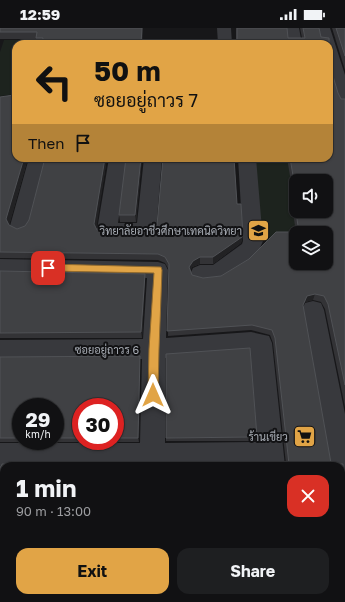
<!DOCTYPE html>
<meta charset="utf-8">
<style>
:root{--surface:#111113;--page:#1e1f21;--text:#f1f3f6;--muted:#9c9da0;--line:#303133;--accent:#e1a446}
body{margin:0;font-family:"Golos Text",Sarabun,sans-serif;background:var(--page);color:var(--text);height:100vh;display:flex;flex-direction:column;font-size:15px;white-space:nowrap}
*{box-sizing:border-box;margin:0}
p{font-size:13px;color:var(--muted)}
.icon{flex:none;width:22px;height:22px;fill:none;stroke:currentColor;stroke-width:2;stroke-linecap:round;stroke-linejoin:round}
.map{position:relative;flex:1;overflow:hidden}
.sheet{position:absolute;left:0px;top:434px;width:345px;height:140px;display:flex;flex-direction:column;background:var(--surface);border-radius:12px 12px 0 0;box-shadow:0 1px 3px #0004,0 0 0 1px var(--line)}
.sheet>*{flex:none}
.hud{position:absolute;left:12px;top:12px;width:321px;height:122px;border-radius:12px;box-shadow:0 1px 3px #0004,0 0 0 1px var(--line);background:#e1a446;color:#111;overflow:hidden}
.fabs{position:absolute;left:289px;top:146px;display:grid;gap:8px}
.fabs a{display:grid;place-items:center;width:44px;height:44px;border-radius:8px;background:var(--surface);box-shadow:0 1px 3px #0004,0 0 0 1px var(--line);font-size:20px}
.speed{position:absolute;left:12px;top:370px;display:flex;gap:8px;font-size:20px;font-weight:700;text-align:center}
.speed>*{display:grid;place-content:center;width:52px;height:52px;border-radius:50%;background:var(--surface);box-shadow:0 1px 3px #0004,0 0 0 1px var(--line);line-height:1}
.speed small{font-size:10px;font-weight:400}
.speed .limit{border:6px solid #d22;background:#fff;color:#111}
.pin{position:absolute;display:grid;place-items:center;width:34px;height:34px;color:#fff;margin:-17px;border-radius:8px;box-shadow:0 2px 6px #0006}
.me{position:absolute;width:44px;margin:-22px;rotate:0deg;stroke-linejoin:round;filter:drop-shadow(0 0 3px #0008)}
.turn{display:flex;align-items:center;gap:14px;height:84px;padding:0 16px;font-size:18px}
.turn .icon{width:52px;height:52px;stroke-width:2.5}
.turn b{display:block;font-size:28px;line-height:34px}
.then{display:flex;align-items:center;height:38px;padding:0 16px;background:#0003;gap:8px;font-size:15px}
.round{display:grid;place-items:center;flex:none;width:42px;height:42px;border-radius:12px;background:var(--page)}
.headline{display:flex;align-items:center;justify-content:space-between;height:68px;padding:0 16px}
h1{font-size:24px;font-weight:700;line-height:30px}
.button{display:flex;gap:8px;margin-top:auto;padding:8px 16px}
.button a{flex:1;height:46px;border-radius:12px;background:var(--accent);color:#111;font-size:16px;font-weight:700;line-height:46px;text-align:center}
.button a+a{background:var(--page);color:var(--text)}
.status{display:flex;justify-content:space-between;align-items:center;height:28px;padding:0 20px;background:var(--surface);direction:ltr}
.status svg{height:11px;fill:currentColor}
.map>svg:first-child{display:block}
.green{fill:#1d231e}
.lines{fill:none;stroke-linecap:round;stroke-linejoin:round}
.minor{fill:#38393d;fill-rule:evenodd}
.wall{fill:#333336;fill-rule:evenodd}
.shaded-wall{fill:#222224}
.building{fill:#404144;stroke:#505256;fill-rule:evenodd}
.route{fill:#e1a446;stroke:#926b2e}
.labels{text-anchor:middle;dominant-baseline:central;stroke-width:4;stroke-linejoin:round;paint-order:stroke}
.poi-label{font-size:11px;fill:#aaafb7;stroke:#121214;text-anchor:end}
.street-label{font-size:11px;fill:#aaafb7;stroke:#121214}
</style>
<div class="status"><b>12:59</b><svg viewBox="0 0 49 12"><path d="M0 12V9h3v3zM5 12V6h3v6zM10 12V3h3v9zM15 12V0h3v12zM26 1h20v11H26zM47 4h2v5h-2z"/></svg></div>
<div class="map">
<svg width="345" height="574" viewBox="0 0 345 574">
<rect width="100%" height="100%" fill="#171719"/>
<g class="green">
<path d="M4,12H37L36,16H16V66L0,68V24Z"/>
<path d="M252,130H295L296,213H262Z"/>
</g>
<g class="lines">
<g class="minor">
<path d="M217,0H231L232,16H218Z"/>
<path d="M285,0H299L302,16H288Z"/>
<path d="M316,0H330L345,47V77L339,76L337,72L329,45V16H321Z"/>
<path d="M29,130H47L30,198L27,203L20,206L13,203L10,198Z"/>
<path d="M109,130H127L118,195H137L144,130H162L156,203L153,208C140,213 113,212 100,207L97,202Z"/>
<path d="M238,130H256L263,213L257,227C236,243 221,262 193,252L190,246L193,240L200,237H213L242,216L243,213Z"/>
<path d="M0,231L158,234L165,236L168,242L166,310L251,304L269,308L272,315L285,438H4V441H0V415H140L142,331L0,332V312L143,311L147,250L0,247ZM250,324L257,414L165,415V330Z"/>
<path d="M313,273L321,275L324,282L345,386V465L341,464V438H329L302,282L305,275Z"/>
<path d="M0,549H4V570H16L15,574H0Z"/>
<rect x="134" y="570" width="30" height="4"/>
<rect x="273" y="570" width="30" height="4"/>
</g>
</g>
<g class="wall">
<path d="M0,0H143L142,16H37L36,11H0Z"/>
<path d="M236,0H287L288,10H302L300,0H319L321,9L329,10L330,38L338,65L341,71H345V379L325,281L321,274L313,272L305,274L303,277L331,435L343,436V461L345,462V574H304V570H341V438H4V568H1V548L0,549V439H1L2,436H286L273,315L270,307L251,302L168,308L169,242L165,235L158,232L0,230V69L14,67L16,63V130H28L9,197L17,201L25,198L29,192L45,130H107L96,199L97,202L104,204L133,206L153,203L157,197L163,130H234L237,176H241L243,207L241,215L213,236H200L192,239L190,243L192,247L203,250L221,248L249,231L276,204H296L290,166L292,160L287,130H329V16H236ZM296,153H326V183H296ZM296,205H326V235H296Z"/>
<path d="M332,0H345V42Z"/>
<path d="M142,130L136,194H120L119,187Z"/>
<path d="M0,243L145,246V251L142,310H0Z"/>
<path d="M0,329L140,333L139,414H0ZM21,379H55V413H21ZM81,379H115V413H81Z"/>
<path d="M257,409L255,413H166V410Z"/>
</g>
<g class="shaded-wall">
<path d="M142,0H143L142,16H141Z"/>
<path d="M24,130H28L9,198L6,191Z"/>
<path d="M105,130H107L96,203L94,196Z"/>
<path d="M141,130H142L136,194L135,187Z"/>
<path d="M243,207L241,215L213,236V229Z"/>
<path d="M200,229V236L192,239L189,245V239L193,233Z"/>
<path d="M145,246V251L142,310L141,304Z"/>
<path d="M315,266L313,272L305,274L307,268Z"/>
<path d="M140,328V333L139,414L138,410Z"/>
</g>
<g class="building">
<path d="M0,0H142L141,16H42L43,10H36L37,4H0Z"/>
<path d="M237,0H287L288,10H305L303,0H319L321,9L329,10L330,38L338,65L341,71H345V357L328,276L324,268L315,266L307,268L303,277L331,435L343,436V461L345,462V574H308L307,570H341V438H4V568H1V548L0,547V439H1L2,436H289L275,310L272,302L252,297L167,303L169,236L165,229L158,226L0,224V69L14,67L16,63V130H24L6,191L9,197L17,201L25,198L29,192L45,130H105L94,196L97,202L104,204L133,206L153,203L157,197L163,130H234L237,176H241L243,207L242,209L213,229H200L193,233L189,239L192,247L203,250L221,248L249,231L276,204H299L292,159H295L290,130H329V16H237ZM296,153H326V183H296ZM296,205H326V235H296Z"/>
<path d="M336,0H345V28Z"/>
<path d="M126,130H141L135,187H119Z"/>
<path d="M0,243L145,246L141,304L0,305Z"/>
<path d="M250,320L257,409L166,410V326Z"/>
<path d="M140,328L138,410H115V379H81V410H55V379H21V410H0V329Z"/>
<path d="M14,570H133L132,574H12Z"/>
<path d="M165,570H275L274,574H165Z"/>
</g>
<path class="route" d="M48,236L161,239L162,242L159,321L158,367L157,371L153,372L150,371L148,367L149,321L154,245L48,243L43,240Z"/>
<defs>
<symbol id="university-square" viewBox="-11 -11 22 22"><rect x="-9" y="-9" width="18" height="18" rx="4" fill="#e1a446" stroke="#121214"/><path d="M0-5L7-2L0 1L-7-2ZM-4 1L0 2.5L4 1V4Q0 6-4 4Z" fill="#111"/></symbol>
<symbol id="supermarket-square" viewBox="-11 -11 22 22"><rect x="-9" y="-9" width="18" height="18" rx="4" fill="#e1a446" stroke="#121214"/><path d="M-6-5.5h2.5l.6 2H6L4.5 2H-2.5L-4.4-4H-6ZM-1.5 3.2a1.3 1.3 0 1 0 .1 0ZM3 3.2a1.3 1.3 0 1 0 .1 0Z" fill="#111"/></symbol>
</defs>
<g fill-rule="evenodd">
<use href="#university-square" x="246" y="190" width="25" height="25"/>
<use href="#supermarket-square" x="292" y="396" width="25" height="25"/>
</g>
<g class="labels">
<g class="poi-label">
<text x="242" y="202">วิทยาลัยอาชีวศึกษาเทคนิควิทยา</text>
<text x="288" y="408">ร้านเขียว</text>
</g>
<g class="street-label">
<text x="107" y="321">ซอยอยู่ถาวร 6</text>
</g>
</g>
</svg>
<div class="fabs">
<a><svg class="icon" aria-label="sound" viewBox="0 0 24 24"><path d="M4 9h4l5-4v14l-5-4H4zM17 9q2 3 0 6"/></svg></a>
<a><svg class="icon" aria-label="layers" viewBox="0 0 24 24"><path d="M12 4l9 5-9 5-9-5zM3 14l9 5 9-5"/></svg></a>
</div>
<div class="speed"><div>29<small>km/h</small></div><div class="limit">30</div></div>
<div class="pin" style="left:48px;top:240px;background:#d93025"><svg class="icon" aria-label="arrive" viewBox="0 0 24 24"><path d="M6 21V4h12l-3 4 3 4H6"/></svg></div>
<svg class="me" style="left:153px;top:367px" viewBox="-20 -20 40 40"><path d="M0-17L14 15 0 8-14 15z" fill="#e1a446" stroke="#fff" stroke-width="4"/></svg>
<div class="hud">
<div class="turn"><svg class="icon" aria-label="left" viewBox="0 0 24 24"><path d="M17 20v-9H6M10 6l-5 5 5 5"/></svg><div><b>50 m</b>ซอยอยู่ถาวร 7</div></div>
<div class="then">Then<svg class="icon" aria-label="arrive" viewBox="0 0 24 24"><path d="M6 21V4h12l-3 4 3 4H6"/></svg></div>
</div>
<section class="sheet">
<div class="headline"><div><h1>1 min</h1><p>90 m · 13:00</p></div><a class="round" style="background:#d93025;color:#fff"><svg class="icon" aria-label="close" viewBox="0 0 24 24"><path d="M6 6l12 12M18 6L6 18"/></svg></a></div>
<div class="button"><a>Exit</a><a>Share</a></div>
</section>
</div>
